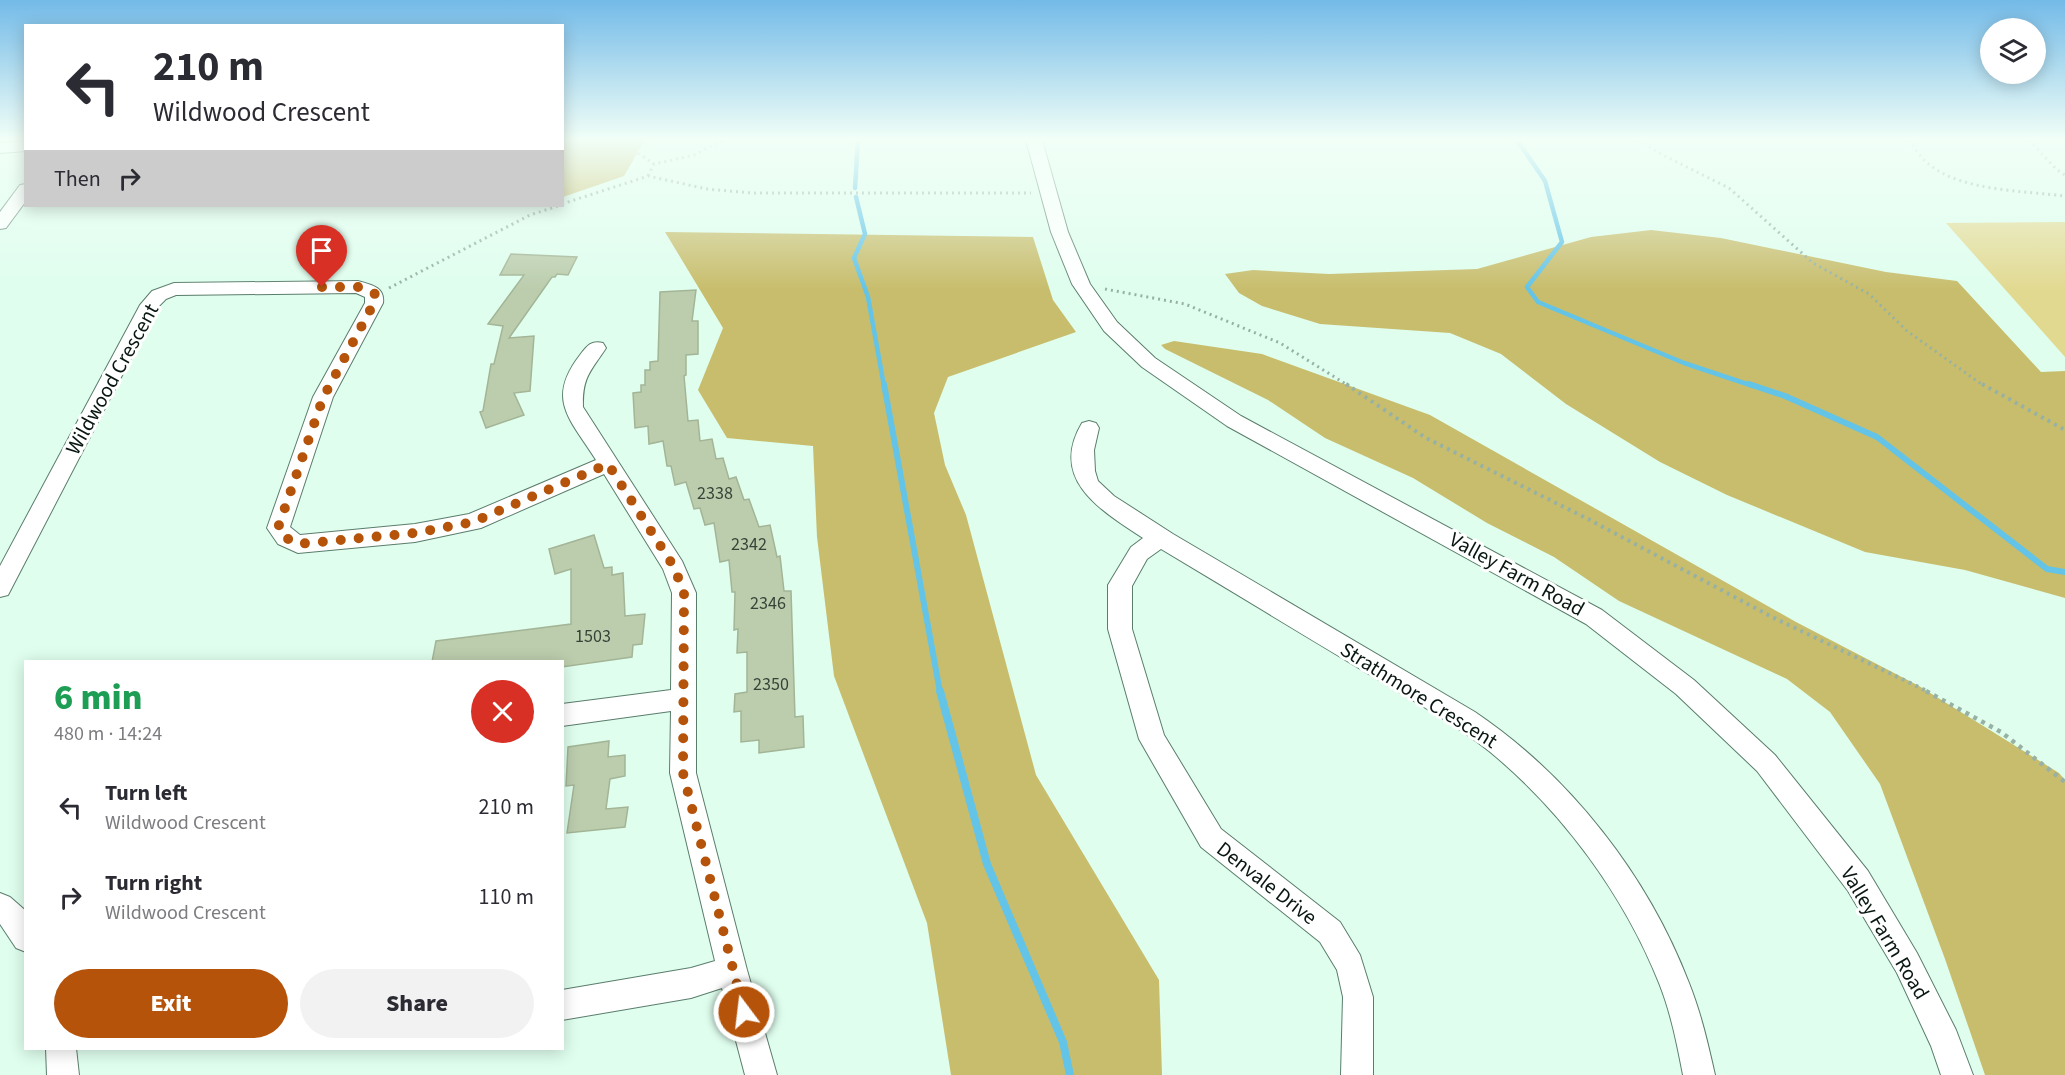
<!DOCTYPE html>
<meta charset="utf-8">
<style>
:root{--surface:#fff;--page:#f2f2f3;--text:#2b2b33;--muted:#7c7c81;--accent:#b45309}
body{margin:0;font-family:"Source Sans 3",sans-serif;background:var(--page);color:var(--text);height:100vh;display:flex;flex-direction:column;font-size:22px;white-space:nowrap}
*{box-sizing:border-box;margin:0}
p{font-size:20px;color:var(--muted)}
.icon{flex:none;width:33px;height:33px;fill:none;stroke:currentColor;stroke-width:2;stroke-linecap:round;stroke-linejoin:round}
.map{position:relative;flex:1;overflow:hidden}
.side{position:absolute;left:24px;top:660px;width:540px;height:390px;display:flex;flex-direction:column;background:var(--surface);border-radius:0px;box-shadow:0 3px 15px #0003}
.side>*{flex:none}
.banner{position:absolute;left:24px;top:24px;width:540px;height:183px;border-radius:0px;box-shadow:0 3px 15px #0003;background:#fff;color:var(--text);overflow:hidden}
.tools{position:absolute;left:1980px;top:18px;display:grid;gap:12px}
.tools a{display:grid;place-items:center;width:66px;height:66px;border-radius:50%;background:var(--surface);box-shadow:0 3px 15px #0003;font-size:30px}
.pin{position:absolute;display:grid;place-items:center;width:51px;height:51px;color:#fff;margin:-62px -26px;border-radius:50% 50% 50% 0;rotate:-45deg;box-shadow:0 0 6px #0007}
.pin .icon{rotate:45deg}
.me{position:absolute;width:66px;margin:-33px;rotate:345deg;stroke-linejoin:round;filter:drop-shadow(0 0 4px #0008)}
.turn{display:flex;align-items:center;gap:21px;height:126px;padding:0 30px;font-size:27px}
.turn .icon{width:78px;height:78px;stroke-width:2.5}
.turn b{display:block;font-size:42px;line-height:51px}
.then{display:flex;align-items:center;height:57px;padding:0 30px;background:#0003;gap:12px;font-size:22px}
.round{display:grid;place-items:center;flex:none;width:63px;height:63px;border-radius:32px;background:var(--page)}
.overview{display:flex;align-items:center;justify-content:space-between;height:102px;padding:0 30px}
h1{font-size:36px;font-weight:800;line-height:45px;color:#1e9e55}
.primary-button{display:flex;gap:12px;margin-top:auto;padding:12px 30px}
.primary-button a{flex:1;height:69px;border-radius:36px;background:var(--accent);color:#fff;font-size:24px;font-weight:800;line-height:69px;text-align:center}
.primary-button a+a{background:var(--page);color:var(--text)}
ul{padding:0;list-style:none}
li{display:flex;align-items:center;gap:18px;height:90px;padding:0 30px}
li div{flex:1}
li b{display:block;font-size:22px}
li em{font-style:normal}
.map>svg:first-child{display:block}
.green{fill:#e2d991}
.forest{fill:#c8bd6c}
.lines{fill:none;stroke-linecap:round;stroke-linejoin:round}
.stream-far2{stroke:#63c4e7;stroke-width:4.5}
.stream-far1{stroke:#63c4e7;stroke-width:6}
.stream{stroke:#63c4e7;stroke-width:8}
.building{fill:#bbcdad;stroke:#a3b596;stroke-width:1.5}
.minor-casing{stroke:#5a7d6c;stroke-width:2}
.path-far2{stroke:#97b1a4;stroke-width:3;stroke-dasharray:2 4;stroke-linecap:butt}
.path-far1{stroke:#97b1a4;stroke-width:4;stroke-dasharray:3 4.5;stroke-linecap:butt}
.path{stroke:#97b1a4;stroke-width:4.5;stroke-dasharray:4 5;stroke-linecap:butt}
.minor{fill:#fff;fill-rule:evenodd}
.route{stroke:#b45309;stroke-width:10;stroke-dasharray:0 18}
.labels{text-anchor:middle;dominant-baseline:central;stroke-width:6;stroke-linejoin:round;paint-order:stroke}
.number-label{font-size:18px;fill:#364438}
.street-label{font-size:21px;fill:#091711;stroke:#fff}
</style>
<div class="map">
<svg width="2065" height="1075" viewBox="0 0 2065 1075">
<rect width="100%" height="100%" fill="#dffeee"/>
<path class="green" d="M2065,222V357L1946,223Z"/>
<g class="forest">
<path d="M562,140H645L624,176L563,197Z"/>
<path d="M1651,230L1721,238L1886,272L1957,281L2041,372L2065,371V598L1965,570L1865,552L1727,495L1660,462L1566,404L1501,354L1450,333L1320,324L1262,306L1239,293L1225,274L1253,270L1329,274L1477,269L1591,237Z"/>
<path d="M665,232L1033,237L1053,300L1076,332L948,377L934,413L945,465L966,515L1036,775L1159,980L1162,1075H951L927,923L834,676L817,537L813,446L727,438L698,390L723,328Z"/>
<path d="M1174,341L1262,354L1430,415L1796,622L1919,686L2059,773L2065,780V1075H1985L1945,959L1880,784L1830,712L1787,679L1619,601L1554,557L1487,523L1413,478L1325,438L1268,400L1165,349L1161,345Z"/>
</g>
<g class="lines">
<g class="stream-far2">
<path d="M1517,140L1545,181L1562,242L1527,287L1538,302L1684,363L1753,386"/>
<path d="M855,188L858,140"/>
<path d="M856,197L865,234L854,258L868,297L884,386"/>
</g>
<g class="stream-far1">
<path d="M884,384L940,692"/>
<path d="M1749,384L1785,396L1877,437L2047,569L2065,572"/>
</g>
<path class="stream" d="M940,691L987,864L1063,1042L1070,1075"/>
</g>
<g class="building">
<path d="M511,254L577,257L568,275L557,274L555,277H552L509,338L534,336L530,391L514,393L524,415L486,428L480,412L483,411L491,364H494L503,326L488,324L524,275H500Z"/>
<path d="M696,290L692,321H698V354L686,355V375L684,376L688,421L698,420L700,441L712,439L716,459L723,458L729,479L736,477L744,500L749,499L759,527L770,525L777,557L780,556L784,591H791L795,717L803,716L804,747L759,753V740L741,742V711L734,712L735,694L747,692V652L737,653L738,629L734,630L735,592H732L729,560L720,562L714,523L705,525L700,508L694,509L686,482L675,485L671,466H667L663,441L649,444L648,426L635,428L633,393L641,392V385H645V370H650V362L658,361L660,292Z"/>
<path d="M594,535L604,568L612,567V575L623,573L625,616L645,614L642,644L633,645L632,657L562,667V662H432L436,641L571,624V569L555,574L549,549Z"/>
<path d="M609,741L608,757L625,755V776L610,779L606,809L628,807L625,827L567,833L574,785L566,786L568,747Z"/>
</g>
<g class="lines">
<defs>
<g id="minor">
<path d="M1026,140H1042L1068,232L1090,284L1117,322L1155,358L1241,416L1602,610L1694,680L1775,755L1868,871L1917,953L1956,1030L1973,1075H1941L1931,1046L1897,973L1848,891L1757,771L1676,694L1586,624L1227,426L1142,367L1104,331L1072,284L1051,232Z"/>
<path d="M26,141V151L0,153V143Z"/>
<path d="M26,184V201L6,228L0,229V212L20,185Z"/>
<path d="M358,281C372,285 385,287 383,303L333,397L290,527L300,535L415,524L469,514L596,460C571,420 545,400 580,355C587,346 591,340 603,343L606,348C591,371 582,377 583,407L682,561L696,593V773L747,970L777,1075H745L722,988L691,998L562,1020V990L691,968L715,961L670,773L671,711L562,726V704L671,690L672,593L663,569L604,474L481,528L415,542L298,553L278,544L267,528L313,397L365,303V297L356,293L176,295L166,299L157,308L8,595L0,597V566L140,305L152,291L174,283Z"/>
<path d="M1089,421L1096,423L1099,428L1094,450L1095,471L1098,481L1114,496L1173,534L1475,712C1570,776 1648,876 1689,983C1701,1013 1708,1044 1715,1075H1683C1677,1044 1671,1013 1659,983C1624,895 1562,811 1489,751C1451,721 1408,698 1367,673C1298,632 1230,590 1161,549L1147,559L1132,586V629L1164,735L1221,829L1340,922L1360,955L1373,997V1075H1341L1343,997L1337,970L1320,942L1201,847L1139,739L1108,629V585L1131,547L1143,538C1102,511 1048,480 1082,423Z"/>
<path d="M0,893L10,897L26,911V952L16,948L0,924Z"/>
<path d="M46,1048H76L79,1075H47Z"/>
</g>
</defs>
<use href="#minor" class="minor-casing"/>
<g class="path-far2">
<path d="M628,140L629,147L654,164"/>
<path d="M1639,140L1661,154L1729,188L1813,263L1869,294L1907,331L1984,386"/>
<path d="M1909,140C1915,148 1921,159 1930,165C1962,191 2025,191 2065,196"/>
<path d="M2029,140L2056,169L2065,175"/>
<path d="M648,176L654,164L694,155L723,140"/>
<path d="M562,204L648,176L707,189L752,193H1031"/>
<path d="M389,288L530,215L558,206"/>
<path d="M1105,289L1185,304L1280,343L1349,386"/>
</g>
<g class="path-far1">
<path d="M1346,384L1426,438L1588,519L1772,617L1929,692"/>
<path d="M1982,384L2065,430"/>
</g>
<path class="path" d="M1926,691L2001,732L2065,782"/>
<use href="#minor" class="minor"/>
</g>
<linearGradient id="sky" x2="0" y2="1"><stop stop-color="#73bae8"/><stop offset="0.48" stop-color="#f1fff7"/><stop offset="1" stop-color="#f1fff7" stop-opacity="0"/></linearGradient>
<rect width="2065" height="290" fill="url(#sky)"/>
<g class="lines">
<path class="route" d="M322,287H358L375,294L374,303L323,398L278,528L286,538L298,544L415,533L473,522L608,464L674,567L684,593L683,773L744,1012"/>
</g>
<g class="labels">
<g class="number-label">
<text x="715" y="493">2338</text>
<text x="749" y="544">2342</text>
<text x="768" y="603">2346</text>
<text x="593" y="636">1503</text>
<text x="771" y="684">2350</text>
</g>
<g class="street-label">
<text transform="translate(112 379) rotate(-61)">Wildwood Crescent</text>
<text transform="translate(1517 574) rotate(29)">Valley Farm Road</text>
<text transform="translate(1419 695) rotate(32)">Strathmore Crescent</text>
<text transform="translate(1267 883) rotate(38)">Denvale Drive</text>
<text transform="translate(1885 933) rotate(59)">Valley Farm Road</text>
</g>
</g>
</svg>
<div class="tools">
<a><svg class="icon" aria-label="layers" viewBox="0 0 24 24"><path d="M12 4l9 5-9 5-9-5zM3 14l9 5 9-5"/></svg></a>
</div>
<div class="pin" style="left:322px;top:287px;background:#d93025"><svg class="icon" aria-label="arrive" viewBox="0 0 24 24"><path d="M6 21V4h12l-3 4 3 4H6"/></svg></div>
<svg class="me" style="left:744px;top:1012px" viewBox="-20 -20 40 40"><circle r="17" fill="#b45309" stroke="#fff" stroke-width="3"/><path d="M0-11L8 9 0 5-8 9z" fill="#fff"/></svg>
<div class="banner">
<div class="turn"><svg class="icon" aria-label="left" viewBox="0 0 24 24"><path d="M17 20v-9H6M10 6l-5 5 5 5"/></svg><div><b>210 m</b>Wildwood Crescent</div></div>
<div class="then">Then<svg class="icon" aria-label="right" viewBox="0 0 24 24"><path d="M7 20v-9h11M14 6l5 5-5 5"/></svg></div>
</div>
<section class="side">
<div class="overview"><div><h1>6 min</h1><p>480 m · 14:24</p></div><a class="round" style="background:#d93025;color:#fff"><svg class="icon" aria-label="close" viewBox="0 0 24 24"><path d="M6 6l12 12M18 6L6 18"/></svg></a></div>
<ul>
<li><svg class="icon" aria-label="left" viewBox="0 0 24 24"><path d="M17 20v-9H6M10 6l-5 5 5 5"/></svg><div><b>Turn left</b><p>Wildwood Crescent</p></div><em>210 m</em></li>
<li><svg class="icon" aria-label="right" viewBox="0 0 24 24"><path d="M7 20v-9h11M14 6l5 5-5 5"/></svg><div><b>Turn right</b><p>Wildwood Crescent</p></div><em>110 m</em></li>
</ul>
<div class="primary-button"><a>Exit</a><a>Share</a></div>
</section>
</div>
